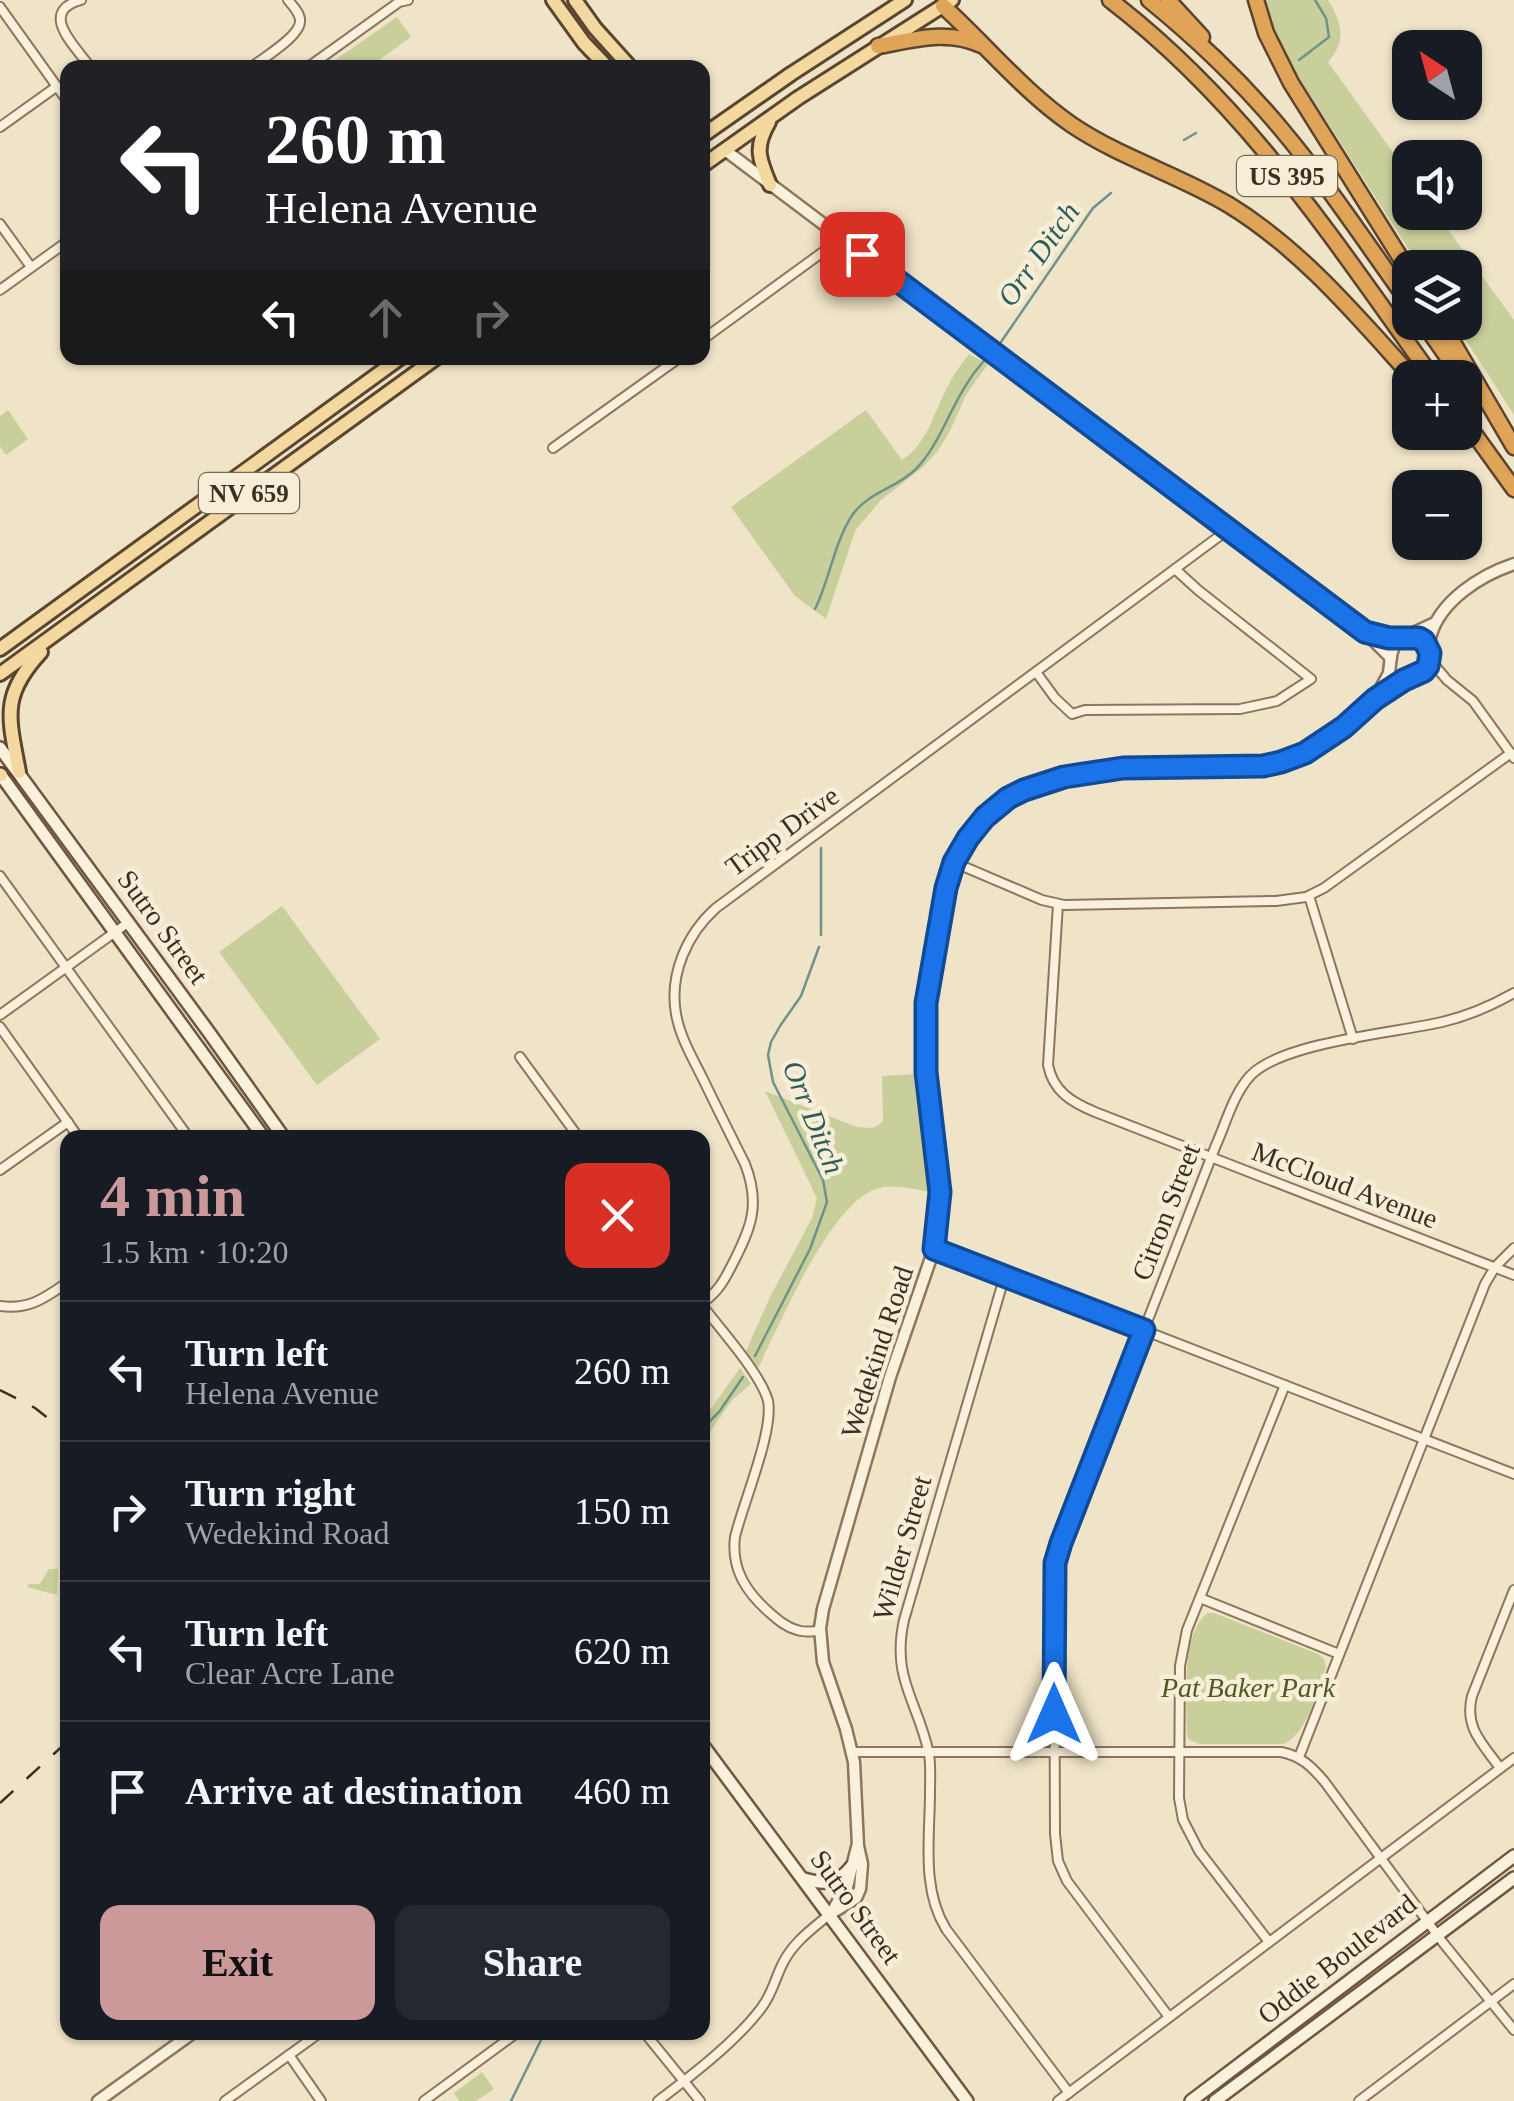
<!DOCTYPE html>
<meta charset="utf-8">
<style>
:root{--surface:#171b24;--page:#242831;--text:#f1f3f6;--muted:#9ea1a6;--line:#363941;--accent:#cc999b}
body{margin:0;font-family:"Times New Roman",serif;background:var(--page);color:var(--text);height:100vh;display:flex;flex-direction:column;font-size:38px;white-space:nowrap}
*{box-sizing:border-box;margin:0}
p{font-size:32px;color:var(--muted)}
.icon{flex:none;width:55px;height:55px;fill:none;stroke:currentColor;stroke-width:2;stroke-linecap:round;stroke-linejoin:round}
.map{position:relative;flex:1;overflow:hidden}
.details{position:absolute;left:60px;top:1130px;width:650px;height:910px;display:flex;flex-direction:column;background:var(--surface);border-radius:20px;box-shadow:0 2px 8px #0004}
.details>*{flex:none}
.hud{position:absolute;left:60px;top:60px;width:650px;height:305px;border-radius:20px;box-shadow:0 2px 8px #0004;background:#202124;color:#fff;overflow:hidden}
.needle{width:65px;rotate:324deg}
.tools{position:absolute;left:1392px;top:30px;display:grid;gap:20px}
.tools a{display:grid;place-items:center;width:90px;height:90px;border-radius:20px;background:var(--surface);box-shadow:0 2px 8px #0004;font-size:50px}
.pin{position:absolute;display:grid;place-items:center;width:85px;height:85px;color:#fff;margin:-42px;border-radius:20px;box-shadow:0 5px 15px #0006}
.me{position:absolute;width:110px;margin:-55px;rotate:0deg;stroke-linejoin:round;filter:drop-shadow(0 0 8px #0008)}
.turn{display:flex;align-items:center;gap:35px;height:210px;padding:0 40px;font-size:45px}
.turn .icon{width:130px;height:130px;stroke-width:2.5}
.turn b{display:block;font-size:70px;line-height:85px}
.lanes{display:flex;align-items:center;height:95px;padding:0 40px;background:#0003;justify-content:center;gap:50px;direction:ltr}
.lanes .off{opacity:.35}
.round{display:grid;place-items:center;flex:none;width:105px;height:105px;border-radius:20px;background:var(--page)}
.head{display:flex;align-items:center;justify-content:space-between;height:170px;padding:0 40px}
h1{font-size:60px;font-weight:700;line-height:75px;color:var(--accent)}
.action{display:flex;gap:20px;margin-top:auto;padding:20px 40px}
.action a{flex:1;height:115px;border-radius:20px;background:var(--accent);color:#111;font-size:40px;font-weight:700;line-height:115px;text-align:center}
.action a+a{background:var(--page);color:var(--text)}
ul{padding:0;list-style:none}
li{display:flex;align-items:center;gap:30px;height:140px;padding:0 40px;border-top:2px solid var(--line)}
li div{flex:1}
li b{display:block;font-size:38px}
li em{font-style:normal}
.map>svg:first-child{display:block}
.green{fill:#c9cf9b}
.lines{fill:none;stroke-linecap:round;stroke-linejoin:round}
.stream{stroke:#6f938a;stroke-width:2.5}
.minor-casing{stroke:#8d765c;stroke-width:12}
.tertiary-casing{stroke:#8d765c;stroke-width:15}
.secondary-casing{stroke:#6f573f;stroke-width:16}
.primary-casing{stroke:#5b4430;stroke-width:18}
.motorway-casing{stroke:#5b4430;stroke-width:19}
.minor{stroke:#faf1dc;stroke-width:8}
.tertiary{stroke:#faf1dc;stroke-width:10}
.secondary{stroke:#faf1dc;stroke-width:11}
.primary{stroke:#f3d9a0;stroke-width:12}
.motorway{stroke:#e0a458;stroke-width:14}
.rail{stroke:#3d2e20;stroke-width:2.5;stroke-dasharray:18 18;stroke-linecap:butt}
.route-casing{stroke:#114b97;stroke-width:25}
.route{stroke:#1a73e8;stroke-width:18}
.labels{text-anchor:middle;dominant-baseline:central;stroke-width:9;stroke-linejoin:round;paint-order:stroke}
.shield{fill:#f7eed8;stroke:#756857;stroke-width:2.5}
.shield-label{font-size:25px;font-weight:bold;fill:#3d2e20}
.street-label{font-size:28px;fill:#3d2e20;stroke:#f7eed8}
.park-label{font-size:28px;font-style:italic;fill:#4d5a26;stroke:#f7eed8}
.water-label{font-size:30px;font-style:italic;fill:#2f5d5a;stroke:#f7eed8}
</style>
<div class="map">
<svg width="1514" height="2101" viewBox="0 0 1514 2101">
<rect width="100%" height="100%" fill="#f0e4c8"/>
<g class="green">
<path d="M1266,0H1328C1342,23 1347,41 1328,62L1410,176V212L1436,213L1514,320V415L1455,323L1465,322V268L1420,267L1290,64L1273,26Z"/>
<path d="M397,17L411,37L369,67H325Z"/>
<path d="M969,354L988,364L966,395L949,433L937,452L923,467L880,501L855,531L826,619L795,596L731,507L866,410L902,460C929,443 935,408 950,382C955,372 962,363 969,354Z"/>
<path d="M8,410L28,439L6,455L0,446V416Z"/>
<path d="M282,906L380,1039L317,1085L219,952Z"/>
<path d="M916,1074L928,1159L930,1192C913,1189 893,1183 876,1189C830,1204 780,1324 758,1368L746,1351L770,1297L812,1218L817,1198L765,1091L857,1127C868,1128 877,1130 883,1120L882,1076Z"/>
<path d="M740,1368L751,1384L732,1400L703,1442V1420Z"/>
<path d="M49,1569H58L57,1595L27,1587L28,1584H40Z"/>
<path d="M1208,1613H1214L1318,1654L1324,1659L1326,1668C1316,1693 1309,1731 1284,1744H1200L1189,1740L1187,1734C1187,1703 1180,1632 1208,1613Z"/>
<path d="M482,2072L494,2089L476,2101H459L454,2093Z"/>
</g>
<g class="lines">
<g class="stream">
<path d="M1299,60L1329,37L1326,18L1315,0"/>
<path d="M1184,140L1196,133"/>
<path d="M1001,342L1093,208L1111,193"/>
<path d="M815,609C830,579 834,542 853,514C869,492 897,488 916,469C940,444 949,410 968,382C973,373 981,365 987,357"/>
<path d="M821,848V935"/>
<path d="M755,1356L810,1249L827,1202L823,1180L773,1082L768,1055L771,1042L780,1026L801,996L819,947"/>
<path d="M702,1429L719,1412L743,1377"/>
<path d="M511,2101L545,2032"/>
</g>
<defs>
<g id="minor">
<path d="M81,0C37,12 76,47 91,68"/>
<path d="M0,7L68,102"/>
<path d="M250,68C262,59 299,37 300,22C301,14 293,6 288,0"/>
<path d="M307,68L399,2L408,0"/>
<path d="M0,127L56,87"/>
<path d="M0,224L31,267"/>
<path d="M0,290L68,241"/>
<path d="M702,340L842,238"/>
<path d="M553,448L679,358"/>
<path d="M1430,660L1447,680L1473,701L1514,758"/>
<path d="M1036,672L1055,698L1072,714L1085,710L1240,709L1277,701L1311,679L1198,590L1175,569"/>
<path d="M953,862L1042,900L1064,905L1276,901L1306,897L1324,888L1511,753"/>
<path d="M0,876L189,1138"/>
<path d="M1309,896L1353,1039"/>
<path d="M1058,904L1048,1065C1053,1091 1071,1102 1095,1112L1514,1275"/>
<path d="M0,1015L129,922"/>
<path d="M0,1027L79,1138"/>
<path d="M520,1057L579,1138"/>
<path d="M0,1170L68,1122"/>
<path d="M934,1249L1514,1474"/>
<path d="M1005,1275L904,1620C891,1679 918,1701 929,1754C931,1766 930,1780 930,1792C930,1837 921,1889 946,1929L1069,2093"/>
<path d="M702,1303C717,1293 724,1281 732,1265C751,1228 761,1205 745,1164C731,1136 717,1108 703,1079C693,1059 680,1037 676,1014C669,974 687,934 716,908L1229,529"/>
<path d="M702,1305C720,1329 761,1374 768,1401C774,1431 743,1503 735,1537C731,1569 746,1592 770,1613C778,1620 786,1627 797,1630C805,1633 812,1631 821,1631"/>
<path d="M0,1306C29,1310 45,1298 68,1282"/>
<path d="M1200,1598L1339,1654"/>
<path d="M852,1752H1281C1301,1756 1311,1766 1324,1781L1444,1944L1514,2030"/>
<path d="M1299,1757L1485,1284L1495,1267L1514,1248"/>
<path d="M1500,1768C1483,1744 1464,1728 1472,1696L1514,1590"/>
<path d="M1269,1942L1199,1851L1183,1820L1179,1798L1180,1666L1187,1630L1285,1385"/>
<path d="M1169,2017L1067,1881L1058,1861L1055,1834L1054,1586L1055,1563L1061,1543L1216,1145C1226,1123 1233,1095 1250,1076C1282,1042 1395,1033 1442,1022C1468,1016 1491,1006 1514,993"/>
<path d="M644,2032L700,2101"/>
<path d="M289,2055L321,2101"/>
<path d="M225,2101L321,2032"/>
<path d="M424,2101L518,2032"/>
<path d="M658,2101C691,2076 738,2040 762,2007C772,1994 775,1979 782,1965C792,1943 812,1929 830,1914"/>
<path d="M1058,2101L1514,1758"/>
<path d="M1359,2101L1514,1984"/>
</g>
<g id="tertiary">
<path d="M725,150L1365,632L1391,658"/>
<path d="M1366,632L1400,639"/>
<path d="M1375,699L1389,673L1391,655L1395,643L1400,639L1435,623"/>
<path d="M831,1913L847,1887L857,1847"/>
<path d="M830,1914L856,1898L860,1889L862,1864L858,1846L854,1762L846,1729L823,1662L820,1628L823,1609L890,1377L934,1249L940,1192L926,1072L927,1003L946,888L958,853L978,824L993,810L1024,790L1042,783L1107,769L1263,766C1300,759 1329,740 1357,716C1363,711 1368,704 1374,700C1384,693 1396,684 1407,679C1414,675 1421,674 1426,668C1434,658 1428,648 1430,638C1439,601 1481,575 1514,564"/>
<path d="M98,2101L194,2032"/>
</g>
<g id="secondary">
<path d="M0,748L208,1031L284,1138"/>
<path d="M0,774L264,1138"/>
<path d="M702,1744L967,2101"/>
<path d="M804,1879C825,1885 838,1884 852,1866"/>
<path d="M1191,2101L1514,1856"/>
<path d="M1215,2101L1514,1878"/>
</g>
<g id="primary">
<path d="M553,0L584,43L608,68"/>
<path d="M575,0L595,28L631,68"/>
<path d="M769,122C754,148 759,158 770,185"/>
<path d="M702,136L791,74L905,0"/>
<path d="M702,166L798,98L952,0"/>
<path d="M0,649L400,358"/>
<path d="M0,674L436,358"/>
<path d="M19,772C9,718 0,696 41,652"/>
<path d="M0,775H1"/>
</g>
<g id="motorway">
<path d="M1110,0C1247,105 1334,241 1433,378"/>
<path d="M1149,0C1197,39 1242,82 1282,130C1328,185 1368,246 1410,304"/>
<path d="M1168,0L1202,37"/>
<path d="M1256,0L1266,33L1291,83L1410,273"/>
<path d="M943,6C986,45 1024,92 1072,125C1121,158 1179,175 1229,205C1301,249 1357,316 1413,378"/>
<path d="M878,46C913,40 947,29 981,45"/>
<path d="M1423,322L1462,378"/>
<path d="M1441,322L1514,447"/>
<path d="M1465,421L1514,489"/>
</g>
</defs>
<use href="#minor" class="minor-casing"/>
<use href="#tertiary" class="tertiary-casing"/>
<use href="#secondary" class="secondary-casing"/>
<use href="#primary" class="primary-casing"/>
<use href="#motorway" class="motorway-casing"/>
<use href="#minor" class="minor"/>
<use href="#tertiary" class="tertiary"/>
<use href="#secondary" class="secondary"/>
<use href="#primary" class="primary"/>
<use href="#motorway" class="motorway"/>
<g class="rail">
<path d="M0,1390L35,1408L68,1434"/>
<path d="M0,1803L68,1741"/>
</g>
</g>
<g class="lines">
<defs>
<path id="route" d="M862,254L1365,632L1389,638H1419L1424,641L1430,653L1428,666L1424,671L1404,680L1375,699L1344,727L1305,753L1281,762L1263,766L1123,768L1064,777L1024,790L1008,798L985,817L968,838L954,862L946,888L926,1003V1072L940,1192L934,1249L1144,1330L1061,1543L1055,1563L1054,1714"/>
</defs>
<use href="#route" class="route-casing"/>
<use href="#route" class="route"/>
</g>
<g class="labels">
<g class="shield">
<rect x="1237" y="156" width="100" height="40" rx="8"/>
<rect x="199" y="473" width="100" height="40" rx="8"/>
</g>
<g class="shield-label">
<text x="1287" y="176">US 395</text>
<text x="249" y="493">NV 659</text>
</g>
<g class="street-label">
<text transform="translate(782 831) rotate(-36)">Tripp Drive</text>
<text transform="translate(163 927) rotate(54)">Sutro Street</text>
<text transform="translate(1345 1185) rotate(21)">McCloud Avenue</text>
<text transform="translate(1166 1212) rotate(-69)">Citron Street</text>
<text transform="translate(877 1352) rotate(-72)">Wedekind Road</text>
<text transform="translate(902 1548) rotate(-74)">Wilder Street</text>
<text transform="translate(856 1907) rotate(54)">Sutro Street</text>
<text transform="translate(1337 1959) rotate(-38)">Oddie Boulevard</text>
</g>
<g class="park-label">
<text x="1248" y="1687">Pat Baker Park</text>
</g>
<g class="water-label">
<text transform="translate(1038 254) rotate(-55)">Orr Ditch</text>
<text transform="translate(814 1117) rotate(68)">Orr Ditch</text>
</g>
</g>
</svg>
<div class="tools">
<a><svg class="needle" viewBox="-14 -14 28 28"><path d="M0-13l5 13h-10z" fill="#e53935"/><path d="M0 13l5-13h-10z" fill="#9ea1a6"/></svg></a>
<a><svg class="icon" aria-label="sound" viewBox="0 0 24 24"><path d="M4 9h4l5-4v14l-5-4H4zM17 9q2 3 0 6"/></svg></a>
<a><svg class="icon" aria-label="layers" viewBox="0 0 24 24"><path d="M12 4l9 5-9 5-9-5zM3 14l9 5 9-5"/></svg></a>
<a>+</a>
<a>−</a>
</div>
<div class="pin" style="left:862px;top:254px;background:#d93025"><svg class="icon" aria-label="arrive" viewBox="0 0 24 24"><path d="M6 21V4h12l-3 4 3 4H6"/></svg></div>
<svg class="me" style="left:1054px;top:1714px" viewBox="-20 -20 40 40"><path d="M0-17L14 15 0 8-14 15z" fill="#1a73e8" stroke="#fff" stroke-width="4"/></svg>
<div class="hud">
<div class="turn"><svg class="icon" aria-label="left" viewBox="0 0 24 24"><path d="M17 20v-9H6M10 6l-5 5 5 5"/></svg><div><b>260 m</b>Helena Avenue</div></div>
<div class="lanes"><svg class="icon" aria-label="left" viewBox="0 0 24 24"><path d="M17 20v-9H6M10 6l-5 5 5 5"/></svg><svg class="icon off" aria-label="ahead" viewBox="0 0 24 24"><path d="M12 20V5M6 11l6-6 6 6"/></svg><svg class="icon off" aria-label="right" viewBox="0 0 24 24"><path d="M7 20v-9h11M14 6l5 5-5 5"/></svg></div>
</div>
<section class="details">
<div class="head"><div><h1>4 min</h1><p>1.5 km · 10:20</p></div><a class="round" style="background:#d93025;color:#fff"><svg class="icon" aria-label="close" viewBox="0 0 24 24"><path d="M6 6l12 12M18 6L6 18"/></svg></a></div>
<ul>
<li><svg class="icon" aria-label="left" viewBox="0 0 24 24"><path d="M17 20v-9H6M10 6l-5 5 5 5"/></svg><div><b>Turn left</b><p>Helena Avenue</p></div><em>260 m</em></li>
<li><svg class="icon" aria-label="right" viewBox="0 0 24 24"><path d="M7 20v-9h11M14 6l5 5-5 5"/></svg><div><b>Turn right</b><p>Wedekind Road</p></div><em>150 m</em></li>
<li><svg class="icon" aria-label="left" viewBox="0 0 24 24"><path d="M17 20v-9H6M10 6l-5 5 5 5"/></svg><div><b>Turn left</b><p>Clear Acre Lane</p></div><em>620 m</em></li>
<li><svg class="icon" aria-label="arrive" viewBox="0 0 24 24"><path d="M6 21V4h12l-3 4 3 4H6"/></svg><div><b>Arrive at destination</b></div><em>460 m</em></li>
</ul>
<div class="action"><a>Exit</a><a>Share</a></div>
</section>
</div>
